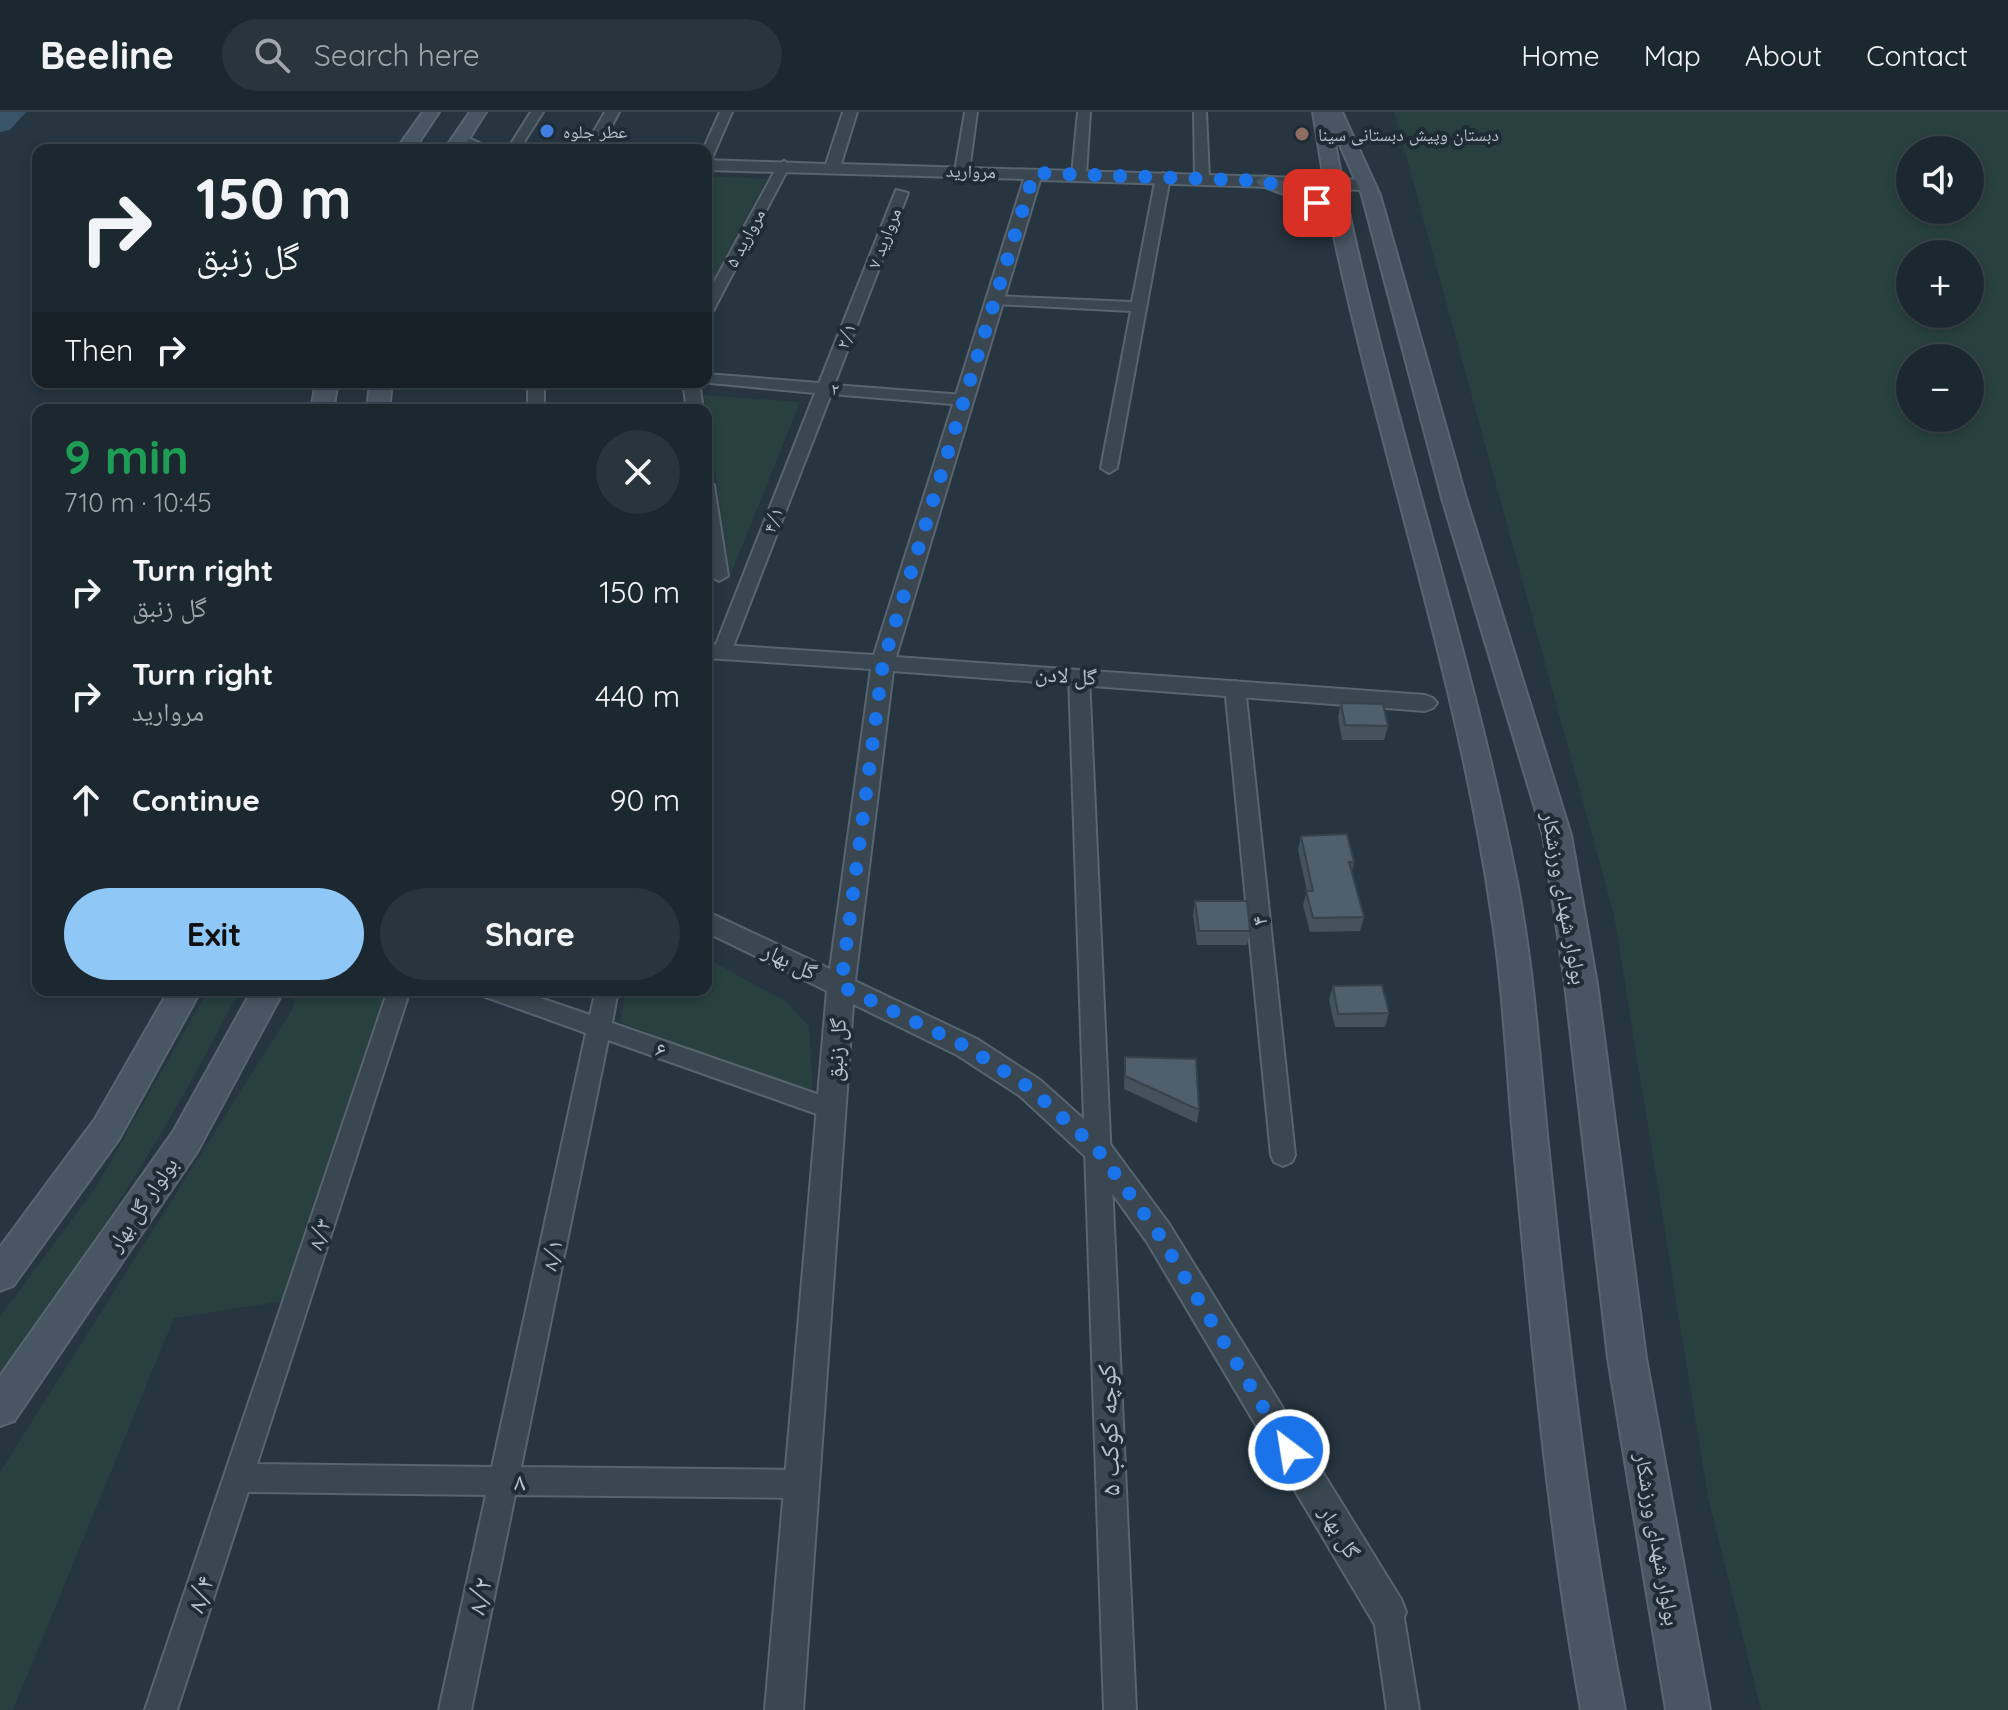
<!DOCTYPE html>
<meta charset="utf-8">
<style>
:root{--surface:#1c2830;--page:#29343c;--text:#f1f3f6;--muted:#a0a6ab;--line:#3a444c;--accent:#8fc7f7}
body{margin:0;font-family:Quicksand,"Noto Naskh Arabic",sans-serif;background:var(--page);color:var(--text);height:100vh;display:flex;flex-direction:column;font-size:30px;white-space:nowrap}
*{box-sizing:border-box;margin:0}
p{font-size:26px;color:var(--muted)}
.icon{flex:none;width:44px;height:44px;fill:none;stroke:currentColor;stroke-width:2;stroke-linecap:round;stroke-linejoin:round}
.map{position:relative;flex:1;overflow:hidden}
.drawer{position:absolute;left:32px;top:292px;width:680px;height:592px;display:flex;flex-direction:column;background:var(--surface);border-radius:16px;box-shadow:0 4px 12px #0003,0 0 0 2px var(--line)}
.drawer>*{flex:none}
.banner{position:absolute;left:32px;top:32px;width:680px;height:244px;border-radius:16px;box-shadow:0 4px 12px #0003,0 0 0 2px var(--line);background:#1c2830;color:var(--text);overflow:hidden}
.buttons{position:absolute;left:1896px;top:24px;display:grid;gap:16px}
.buttons a{display:grid;place-items:center;width:88px;height:88px;border-radius:50%;background:var(--surface);box-shadow:0 4px 12px #0003,0 0 0 2px var(--line);font-size:40px}
.pin{position:absolute;display:grid;place-items:center;width:68px;height:68px;color:#fff;margin:-34px;border-radius:16px;box-shadow:0 4px 12px #0006}
.me{position:absolute;width:88px;margin:-44px;rotate:329deg;stroke-linejoin:round;filter:drop-shadow(0 0 6px #0008)}
.turn{display:flex;align-items:center;gap:28px;height:168px;padding:0 32px;font-size:36px}
.turn .icon{width:104px;height:104px;stroke-width:2.5}
.turn b{display:block;font-size:56px;line-height:68px}
.then{display:flex;align-items:center;height:76px;padding:0 32px;background:#0003;gap:16px;font-size:30px}
.round{display:grid;place-items:center;flex:none;width:84px;height:84px;border-radius:42px;background:var(--page)}
.summary{display:flex;align-items:center;justify-content:space-between;height:136px;padding:0 32px}
h1{font-size:48px;font-weight:800;line-height:60px;color:#1e9e55}
.cta{display:flex;gap:16px;margin-top:auto;padding:16px 32px}
.cta a{flex:1;height:92px;border-radius:48px;background:var(--accent);color:#111;font-size:32px;font-weight:800;line-height:92px;text-align:center}
.cta a+a{background:var(--page);color:var(--text)}
ul{padding:0;list-style:none}
li{display:flex;align-items:center;gap:24px;height:104px;padding:0 32px}
li div{flex:1}
li b{display:block;font-size:30px}
li em{font-style:normal}
header{display:flex;align-items:center;gap:48px;box-sizing:border-box;height:112px;padding:0 40px;background:var(--surface);border-bottom:2px solid var(--line)}
header strong{font-size:38px}
nav{display:flex;gap:44px;margin-inline-start:auto;font-size:28px}
.search{width:560px;height:72px;background:var(--page);display:flex;align-items:center;gap:20px;box-sizing:border-box;padding:0 28px;border-radius:44px;color:var(--muted);font-size:30px}
.map>svg:first-child{display:block}
.green{fill:#284140;fill-rule:evenodd}
.lines{fill:none;stroke-linecap:round;stroke-linejoin:round}
.river{fill:#3a5467;fill-rule:evenodd}
.minor-casing{stroke:#58646e;stroke-width:4}
.tertiary-casing{stroke:#58646e;stroke-width:4}
.secondary-casing{stroke:#58646e;stroke-width:4}
.minor{fill:#3a4750;fill-rule:evenodd}
.tertiary{fill:#3a4750;fill-rule:evenodd}
.secondary{fill:#485663;fill-rule:evenodd}
.wall{fill:#44525c}
.building{fill:#4f5f6b;stroke:#37424b;stroke-width:2}
.route{stroke:#1a73e8;stroke-width:14;stroke-dasharray:0 25.2}
.shop-dot{fill:#3f7fe0;stroke:#1f2c35;stroke-width:3}
.education-dot{fill:#8d6e63;stroke:#1f2c35;stroke-width:3}
.labels{text-anchor:middle;dominant-baseline:central;stroke-width:8;stroke-linejoin:round;paint-order:stroke}
.far-poi-label{font-size:18px;fill:#b7c1cb;stroke:#1f2c35;text-anchor:start}
.far-street-label{font-size:18px;fill:#b7c1cb;stroke:#1f2c35}
.street-label{font-size:22px;fill:#b7c1cb;stroke:#1f2c35}
.near-street-label{font-size:26px;fill:#b7c1cb;stroke:#1f2c35}
</style>
<header>
<strong>Beeline</strong>
<div class="search"><svg class="icon" aria-label="search" viewBox="0 0 24 24"><circle cx="10" cy="10" r="6"/><path d="M15 15l6 6"/></svg>Search here</div>
<nav><a>Home</a><a>Map</a><a>About</a><a>Contact</a></nav>
</header>
<div class="map">
<svg width="2008" height="1598" viewBox="0 0 2008 1598">
<rect width="100%" height="100%" fill="#263540"/>
<g class="green">
<path d="M1394,0H2008V1598H1761L1708,1385L1614,803ZM1910,38H1970V98H1910ZM1910,142H1970V202H1910ZM1910,246H1970V306H1910Z"/>
<path d="M706,64L767,67L706,181Z"/>
<path d="M704,283L800,290L730,464Z"/>
<path d="M706,846L785,889L809,914L813,984L620,910L626,878H706Z"/>
<path d="M208,878H239C172,1013 91,1140 0,1260V1205L96,1075Z"/>
<path d="M297,878H389L284,1189L174,1206L13,1598H0V1360L292,898Z"/>
</g>
<g class="lines">
<path class="river" d="M0,0H26L10,18L0,20Z"/>
<defs>
<g id="minor">
<path d="M531,0H543L519,38H507Z"/>
<path d="M720,0H732L712,46L706,50V38H703Z"/>
<path d="M965,0H977L969,59L962,63L955,59Z"/>
<path d="M1078,0H1090L1086,63L1079,67L1072,63Z"/>
<path d="M1194,0H1206L1209,66L1202,70L1195,66Z"/>
<path d="M784,49L790,53L713,199L706,203V185L778,53Z"/>
<path d="M1163,61L1170,65L1117,356L1109,361L1101,356L1131,199L995,192L988,188L995,184L1132,190L1156,65Z"/>
<path d="M896,78L908,81L834,273L964,283L972,288L964,293L831,282L731,540L722,546L715,544L713,540L815,281L700,270H706V262L819,271Z"/>
<rect x="528" y="270" width="16" height="28"/>
<path d="M683,270H699L703,298H687Z"/>
<path d="M706,368L714,373L728,464L719,469L710,464L706,434Z"/>
<path d="M1079,558L1089,564L1136,1598H1104L1069,564Z"/>
<path d="M1235,569L1245,575L1295,1043L1292,1050L1283,1054L1274,1050L1271,1043L1225,575Z"/>
<path d="M388,878H410L257,1352L492,1355L586,921L483,884L480,878H517L590,903L596,878H618L612,911L840,990L843,997L840,1004L831,1007L608,928L521,1355L802,1358L812,1362L816,1372L812,1382L802,1386L515,1383L471,1598H439L486,1383L248,1380L177,1598H145Z"/>
<path d="M1388,1485L1399,1489L1403,1500L1419,1598H1387L1373,1500L1377,1489Z"/>
</g>
<g id="tertiary">
<path d="M605,0H619L599,38H583Z"/>
<path d="M843,0H857L841,52L1367,68L1375,73L1367,78L1040,68L896,545L1425,583L1433,586L1437,591L1433,596L1425,599L893,559L855,869L977,927L1040,968L1107,1028L1169,1112L1401,1487L1406,1500L1401,1513L1388,1518L1375,1513L1147,1130L1087,1046L1020,984L957,943L853,892L803,1598H765L827,879L706,820V799L830,857L871,557L706,546V532L874,543L1024,67L706,58V48L826,52Z"/>
<path d="M460,22L488,35L491,38H472L455,29V23Z"/>
</g>
<g id="secondary">
<path d="M423,0H439L414,38H396Z"/>
<path d="M470,0H486L462,38H444Z"/>
<path d="M1313,0H1342L1380,83L1466,386L1571,723L1597,872L1646,1246L1710,1598H1666L1608,1246L1565,872L1543,723L1442,386L1362,83L1332,15C1378,270 1467,515 1517,770C1535,863 1540,958 1550,1052C1569,1235 1589,1417 1625,1598H1581C1548,1416 1532,1232 1515,1047C1507,964 1504,880 1491,798C1457,565 1379,340 1331,110L1292,85L1259,73L1256,69L1265,64C1288,69 1308,79 1328,92Z"/>
<path d="M316,270H338L333,298H311Z"/>
<path d="M370,270H392L389,298H367Z"/>
<path d="M169,878H201L119,1027L13,1174L0,1179V1135L95,1007Z"/>
<path d="M252,878H284L197,1040L14,1309L0,1314V1264L173,1020Z"/>
</g>
</defs>
<use href="#minor" class="minor-casing"/>
<use href="#tertiary" class="tertiary-casing"/>
<use href="#secondary" class="secondary-casing"/>
<use href="#minor" class="minor"/>
<use href="#tertiary" class="tertiary"/>
<use href="#secondary" class="secondary"/>
</g>
<g class="wall">
<path d="M1341,591L1388,614L1384,628H1342L1338,605Z"/>
<path d="M1301,724L1354,750L1352,759L1364,805L1360,819L1310,820L1303,793L1307,779L1298,738Z"/>
<path d="M1195,789L1250,819L1247,833H1197L1193,803Z"/>
<path d="M1333,874L1389,901L1385,915H1335L1329,888Z"/>
<path d="M1125,945L1199,998L1197,1011L1124,977Z"/>
</g>
<g class="building">
<path d="M1341,591L1383,592L1388,614L1345,613Z"/>
<path d="M1347,722L1354,750H1349L1364,805L1313,806L1306,779H1313L1301,724Z"/>
<path d="M1195,789H1247L1250,819H1199Z"/>
<path d="M1382,873L1389,901L1338,902L1333,874Z"/>
<path d="M1125,945L1196,947L1199,998L1125,964Z"/>
</g>
<g class="lines">
<path class="route" d="M1289,1338L1158,1121L1097,1037L1030,976L967,935L841,874L883,551L1034,61L1265,69L1317,91"/>
</g>
<circle class="shop-dot" cx="547" cy="19" r="8"/>
<circle class="education-dot" cx="1302" cy="22" r="8"/>
<g class="labels">
<g class="far-poi-label">
<text x="563" y="19">عطر جلوه</text>
<text x="1318" y="22">دبستان وپیش دبستانی سینا</text>
</g>
<g class="far-street-label">
<text transform="translate(971 59) rotate(2)">مروارید</text>
<text transform="translate(745 126) rotate(-62)">مروارید ۵</text>
<text transform="translate(884 126) rotate(-69)">مروارید ۷</text>
<text transform="translate(846 224) rotate(-69)">۲/۱</text>
<text transform="translate(835 277) rotate(5)">۲</text>
<text transform="translate(773 408) rotate(-69)">۴/۱</text>
</g>
<g class="street-label">
<text transform="translate(1066 563) rotate(4)">گل لادن</text>
<text transform="translate(1565 786) rotate(80)">بولوار شهدای ورزشکار</text>
<text transform="translate(1259 809) rotate(-96)">۴</text>
<text transform="translate(790 849) rotate(26)">گل بهار</text>
<text transform="translate(661 937) rotate(19)">۶</text>
<text transform="translate(836 938) rotate(-86)">گل زنبق</text>
<text transform="translate(142 1092) rotate(-56)">بولوار گل بهار</text>
<text transform="translate(319 1122) rotate(-72)">۸/۳</text>
<text transform="translate(552 1143) rotate(-78)">۸/۱</text>
<text transform="translate(1340 1420) rotate(59)">گل بهار</text>
<text transform="translate(1658 1427) rotate(80)">بولوار شهدای ورزشکار</text>
</g>
<g class="near-street-label">
<text transform="translate(1108 1318) rotate(-92)">کوچه کوکب ۵</text>
<text transform="translate(520 1369) rotate(1)">۸</text>
<text transform="translate(200 1482) rotate(-72)">۸/۴</text>
<text transform="translate(479 1484) rotate(-78)">۸/۲</text>
</g>
</g>
</svg>
<div class="buttons">
<a><svg class="icon" aria-label="sound" viewBox="0 0 24 24"><path d="M4 9h4l5-4v14l-5-4H4zM17 9q2 3 0 6"/></svg></a>
<a>+</a>
<a>−</a>
</div>
<div class="pin" style="left:1317px;top:91px;background:#d93025"><svg class="icon" aria-label="arrive" viewBox="0 0 24 24"><path d="M6 21V4h12l-3 4 3 4H6"/></svg></div>
<svg class="me" style="left:1289px;top:1338px" viewBox="-20 -20 40 40"><circle r="17" fill="#1a73e8" stroke="#fff" stroke-width="3"/><path d="M0-11L8 9 0 5-8 9z" fill="#fff"/></svg>
<div class="banner">
<div class="turn"><svg class="icon" aria-label="right" viewBox="0 0 24 24"><path d="M7 20v-9h11M14 6l5 5-5 5"/></svg><div><b>150 m</b>گل زنبق</div></div>
<div class="then">Then<svg class="icon" aria-label="right" viewBox="0 0 24 24"><path d="M7 20v-9h11M14 6l5 5-5 5"/></svg></div>
</div>
<section class="drawer">
<div class="summary"><div><h1>9 min</h1><p>710 m · 10:45</p></div><a class="round"><svg class="icon" aria-label="close" viewBox="0 0 24 24"><path d="M6 6l12 12M18 6L6 18"/></svg></a></div>
<ul>
<li><svg class="icon" aria-label="right" viewBox="0 0 24 24"><path d="M7 20v-9h11M14 6l5 5-5 5"/></svg><div><b>Turn right</b><p>گل زنبق</p></div><em>150 m</em></li>
<li><svg class="icon" aria-label="right" viewBox="0 0 24 24"><path d="M7 20v-9h11M14 6l5 5-5 5"/></svg><div><b>Turn right</b><p>مروارید</p></div><em>440 m</em></li>
<li><svg class="icon" aria-label="ahead" viewBox="0 0 24 24"><path d="M12 20V5M6 11l6-6 6 6"/></svg><div><b>Continue</b></div><em>90 m</em></li>
</ul>
<div class="cta"><a>Exit</a><a>Share</a></div>
</section>
</div>
